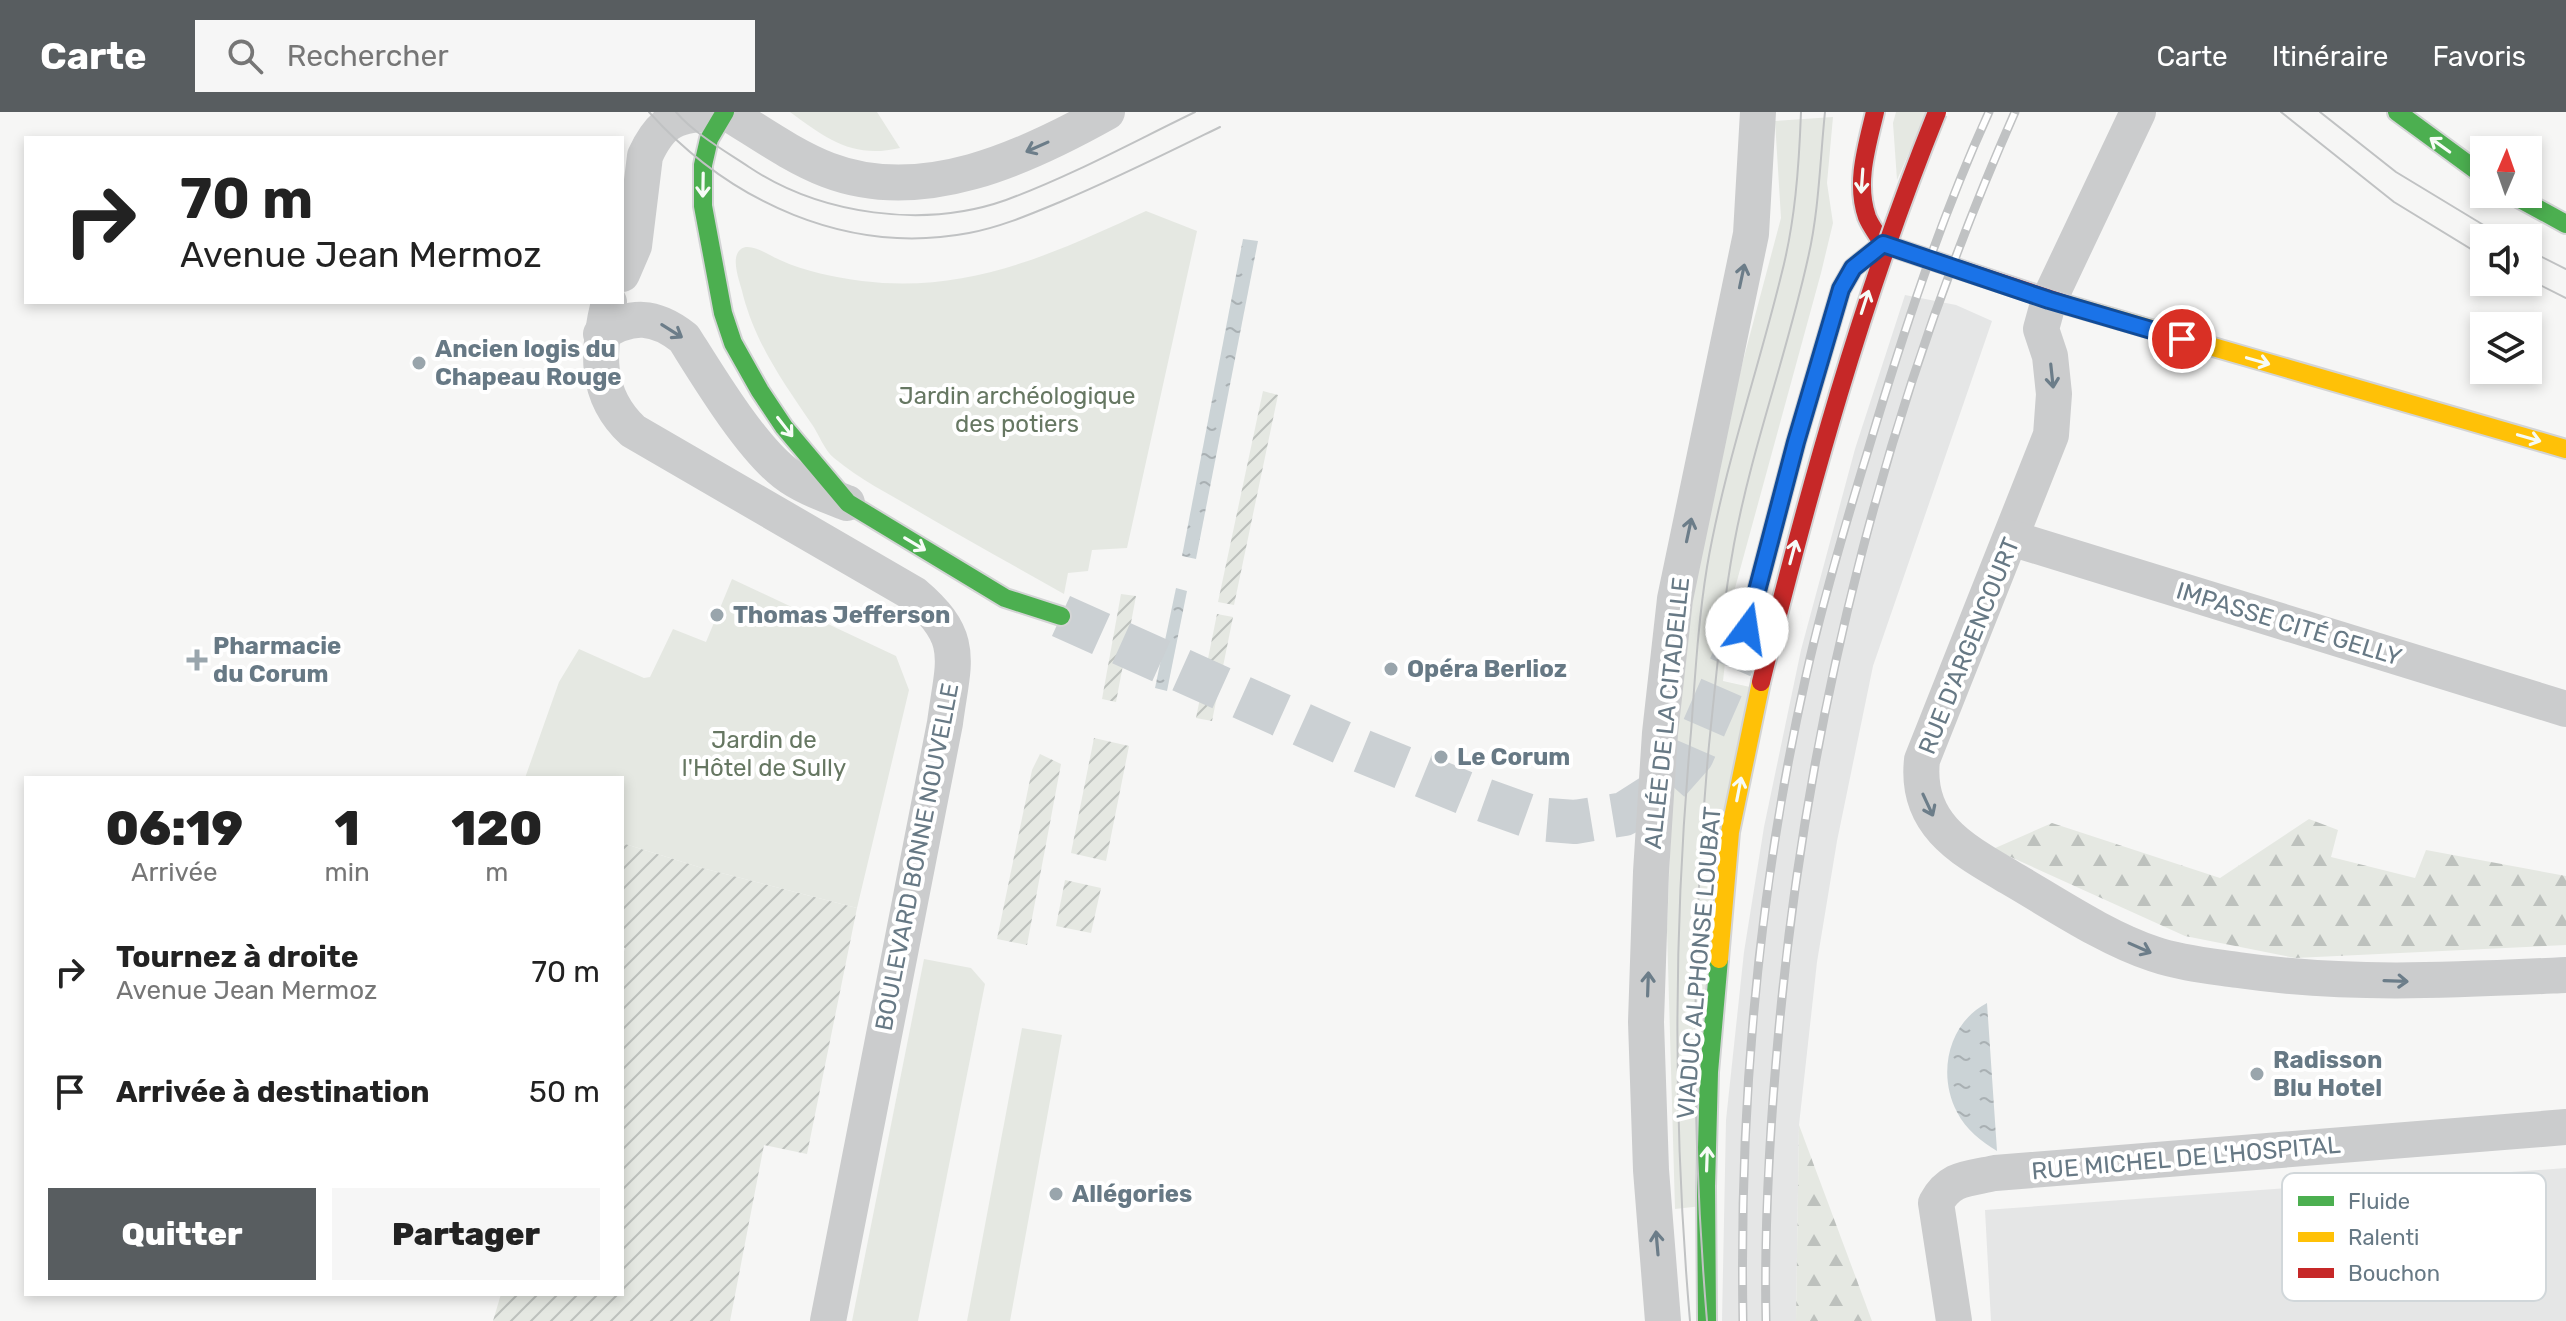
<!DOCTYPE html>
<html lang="fr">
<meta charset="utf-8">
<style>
:root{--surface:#fff;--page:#f6f6f6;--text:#222;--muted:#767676;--accent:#585d60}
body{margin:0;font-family:Rubik,sans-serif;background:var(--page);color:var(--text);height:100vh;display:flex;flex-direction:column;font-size:30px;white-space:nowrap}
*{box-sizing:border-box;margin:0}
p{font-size:26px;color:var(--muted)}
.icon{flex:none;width:44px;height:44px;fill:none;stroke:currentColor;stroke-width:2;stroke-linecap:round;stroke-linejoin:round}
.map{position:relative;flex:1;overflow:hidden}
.details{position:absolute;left:24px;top:664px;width:600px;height:520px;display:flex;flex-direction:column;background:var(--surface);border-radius:0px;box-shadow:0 4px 12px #0003}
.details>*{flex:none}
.top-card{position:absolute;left:24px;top:24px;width:600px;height:168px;border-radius:0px;box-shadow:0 4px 12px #0003;background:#fff;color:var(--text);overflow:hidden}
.needle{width:52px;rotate:2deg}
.fabs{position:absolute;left:2470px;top:24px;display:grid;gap:16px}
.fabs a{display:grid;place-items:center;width:72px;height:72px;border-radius:0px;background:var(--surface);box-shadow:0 4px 12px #0003;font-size:40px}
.pin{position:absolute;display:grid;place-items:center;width:68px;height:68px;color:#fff;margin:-34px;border:4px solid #fff;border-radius:50%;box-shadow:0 2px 8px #0007}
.me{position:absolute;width:88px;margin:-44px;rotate:14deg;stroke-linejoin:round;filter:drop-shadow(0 0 6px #0008)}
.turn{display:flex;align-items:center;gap:28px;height:168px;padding:0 24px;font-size:36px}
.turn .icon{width:104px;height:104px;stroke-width:2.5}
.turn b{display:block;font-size:56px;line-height:68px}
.eta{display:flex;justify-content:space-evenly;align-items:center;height:136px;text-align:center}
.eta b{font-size:48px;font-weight:800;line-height:56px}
.button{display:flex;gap:16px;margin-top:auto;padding:16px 24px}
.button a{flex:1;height:92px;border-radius:0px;background:var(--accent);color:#fff;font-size:32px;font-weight:800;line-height:92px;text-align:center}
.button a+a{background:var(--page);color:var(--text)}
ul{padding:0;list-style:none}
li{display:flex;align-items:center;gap:24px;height:120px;padding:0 24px}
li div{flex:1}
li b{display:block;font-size:30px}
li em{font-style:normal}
header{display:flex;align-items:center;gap:48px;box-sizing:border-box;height:112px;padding:0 40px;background:var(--accent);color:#fff}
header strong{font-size:38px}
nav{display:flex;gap:44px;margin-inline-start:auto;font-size:28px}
.search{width:560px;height:72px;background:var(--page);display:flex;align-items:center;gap:20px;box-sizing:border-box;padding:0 28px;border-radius:0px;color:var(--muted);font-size:30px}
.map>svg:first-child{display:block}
.built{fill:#e5e6e6}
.green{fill:#e5e8e2}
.forest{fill:url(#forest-firs)}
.garden{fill:url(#garden-furrows)}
.water{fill:url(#water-ripples)}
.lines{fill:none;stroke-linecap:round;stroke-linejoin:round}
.secondary-tunnel{stroke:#cbd0d3;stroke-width:44;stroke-dasharray:44 22;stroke-linecap:butt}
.fast-casing{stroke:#d3d4d5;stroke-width:22}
.slow-casing{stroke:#d3d4d5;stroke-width:22}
.jam-casing{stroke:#d3d4d5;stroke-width:22}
.street{stroke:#cbcccd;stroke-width:36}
.fast{stroke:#4caf50;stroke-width:18}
.slow{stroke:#ffc107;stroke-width:18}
.jam{stroke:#c62828;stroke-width:18}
.tram{stroke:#c0c2c3;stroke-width:2}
.rail-casing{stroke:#c0c2c3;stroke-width:9}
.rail{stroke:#fff;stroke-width:6;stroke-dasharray:18;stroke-linecap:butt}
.jam-bridge-casing{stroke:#d3d4d5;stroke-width:22;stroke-linecap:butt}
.jam-bridge{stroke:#c62828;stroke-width:18}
.oneway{stroke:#f6fbf6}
.oneway2{stroke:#6c7d89}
.route-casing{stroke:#114b97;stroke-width:20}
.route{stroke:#1a73e8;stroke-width:14}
.poi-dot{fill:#99a5ac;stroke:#fff;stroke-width:3}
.labels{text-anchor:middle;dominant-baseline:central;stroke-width:8;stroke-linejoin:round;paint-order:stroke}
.poi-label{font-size:24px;font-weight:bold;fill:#677985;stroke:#fff;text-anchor:start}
.park-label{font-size:24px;fill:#667762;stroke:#fff}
.street-label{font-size:24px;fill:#677985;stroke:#fff}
.key{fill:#fff;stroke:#d1d7da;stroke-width:2}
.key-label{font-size:22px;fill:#677985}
</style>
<header>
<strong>Carte</strong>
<div class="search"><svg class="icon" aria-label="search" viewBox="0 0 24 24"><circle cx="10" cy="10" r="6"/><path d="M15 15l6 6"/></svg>Rechercher</div>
<nav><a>Carte</a><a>Itinéraire</a><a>Favoris</a></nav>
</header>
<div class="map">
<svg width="2566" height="1209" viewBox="0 0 2566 1209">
<defs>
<pattern id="forest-firs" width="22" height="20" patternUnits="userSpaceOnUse" patternTransform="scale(2)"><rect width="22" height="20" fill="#e5e8e2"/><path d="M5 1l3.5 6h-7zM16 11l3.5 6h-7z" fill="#bdc1bd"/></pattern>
<pattern id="garden-furrows" width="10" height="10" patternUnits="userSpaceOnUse" patternTransform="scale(2)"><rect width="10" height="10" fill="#e5e8e2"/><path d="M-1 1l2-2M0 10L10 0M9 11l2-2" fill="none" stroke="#bdc1bd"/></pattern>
<pattern id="water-ripples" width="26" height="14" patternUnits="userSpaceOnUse" patternTransform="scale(2)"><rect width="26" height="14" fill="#cbd3d6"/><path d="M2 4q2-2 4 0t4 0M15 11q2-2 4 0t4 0" fill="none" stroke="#a9b0b3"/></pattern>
</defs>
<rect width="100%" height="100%" fill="#f6f6f5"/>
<g class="built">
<path d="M1905,183L1956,193L1992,209L1873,554L1837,729L1817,850L1799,1013L1796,1209H1722L1726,1008L1744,840L1764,715L1801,538L1855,337Z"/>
<path d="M2566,1056V1209H1991L1985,1098Z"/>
</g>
<g class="green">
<path d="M790,0H877L900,36C853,47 827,27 790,0Z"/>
<path d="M1896,0H1927L1897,68L1893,11Z"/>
<path d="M1833,5L1827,71L1833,111L1821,161L1732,487L1723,569L1750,575L1702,1094L1675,1097L1667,818L1671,713L1681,563L1690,479L1718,343L1781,106L1775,9Z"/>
<path d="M1146,99L1197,119L1127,436L1092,438L1088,459L1068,461L1064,482C1015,454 965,427 916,398C889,382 859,367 834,346C824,338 819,322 811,311C783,270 756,232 743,183C741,172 729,146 741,137C751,130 770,144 780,148C806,160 834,165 862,169C968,182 1053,142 1146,99Z"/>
<path d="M732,467L896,544L909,578L857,796L702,756L622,731V666H525L559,570L579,537L644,566L650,565L673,517L706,530Z"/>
<path d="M924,847L971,856L985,872L918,1209H852Z"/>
<path d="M1022,916L1062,923L1010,1209H967Z"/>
</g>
<g class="forest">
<path d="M2309,707L2338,718L2331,745L2415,766L2426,738L2566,764V833L2295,846L2185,824L1993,737L2052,711L2220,766Z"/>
<path d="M1799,1013L1872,1209H1796Z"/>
</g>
<g class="garden">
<path d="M1263,279L1278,283L1234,493L1218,490Z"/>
<path d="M1121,482L1136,484L1116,590L1102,587Z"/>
<path d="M1217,502L1233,505L1212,609L1196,606Z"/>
<path d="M1094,626L1129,634L1106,749L1071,741Z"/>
<path d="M1040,642L1061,652L1027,833L997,827L1032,658Z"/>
<path d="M622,731L702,756L857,796L807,1042L764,1033L730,1209H493L501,1182H622V846L625,836L622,835Z"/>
<path d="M1065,768L1101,776L1091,821L1056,814Z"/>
</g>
<g class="water">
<path d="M1243,127L1258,129L1196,447L1182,444Z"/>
<path d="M1176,476L1187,479L1167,579L1155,576Z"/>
<path d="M1987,891L1997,1039C1981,1029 1966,1018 1957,1000C1937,962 1948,911 1987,891Z"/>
</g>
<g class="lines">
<path class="secondary-tunnel" d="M1061,504L1352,635L1470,683L1537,707L1575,710L1624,702L1660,679L1692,643L1747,517"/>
<defs>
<g id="fast">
<path d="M725,0L709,27L703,53V94L723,201L733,231L760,279L784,315L848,391L1005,486L1061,504"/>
<path d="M2397,0L2484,64"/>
<path d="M2511,82L2566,112"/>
<path d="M1747,517L1796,330L1841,177L1853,156L1883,132"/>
<path d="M1707,1209L1706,1074L1709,960L1719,847"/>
</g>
<g id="slow">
<path d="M2068,193L2566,337"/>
<path d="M1719,847L1730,720L1761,570"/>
</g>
<path id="jam" d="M1875,0C1867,34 1855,71 1867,105C1871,115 1878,123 1883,132L2068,193"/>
</defs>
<use href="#fast" class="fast-casing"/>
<use href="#slow" class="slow-casing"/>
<use href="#jam" class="jam-casing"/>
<g class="street">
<path d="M726,0C759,20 792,44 828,58C922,94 1025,46 1107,0"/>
<path d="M2138,0L2049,188L2041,217L2050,244L2054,282L2051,323L1922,648C1915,712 1961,737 2009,765C2054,791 2105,826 2154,842C2180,851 2211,854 2238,858C2347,874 2457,868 2566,863"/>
<path d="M622,162L634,134L645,44C663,4 679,4 719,0"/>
<path d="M609,190C597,238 594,283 633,319L914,482C967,527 953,549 945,611L828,1209"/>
<path d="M601,222C631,202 655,203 684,226C708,264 750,334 785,361C803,375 827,383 847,391"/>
<path d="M2011,426L2566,597"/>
<path d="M1663,1209L1651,1058L1646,910L1651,760L1660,621L1675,487L1751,122L1758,0"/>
<path d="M1954,1209L1936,1091C1950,1065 1968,1067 1995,1061L2566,1015"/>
</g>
<use href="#fast" class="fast"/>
<use href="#slow" class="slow"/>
<use href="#jam" class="jam"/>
<g class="tram">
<path d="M649,0C730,90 847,144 969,121C1001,115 1031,102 1060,90C1115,67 1167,41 1220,15"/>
<path d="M676,0C695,22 725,39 749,55C821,103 924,117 1006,88C1071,64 1133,30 1195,0"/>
<path d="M2281,0L2394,90L2484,145"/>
<path d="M2320,0L2396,60L2505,126"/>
<path d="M2528,138L2566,157"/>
<path d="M2528,167L2566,186"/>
<path d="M1690,1209C1673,1012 1673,817 1691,620C1695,566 1698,510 1707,455C1724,356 1757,262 1781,164C1795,111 1799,55 1801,0"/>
<path d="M1707,1209C1691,1017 1691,825 1709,633C1716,566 1722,498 1734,432C1752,335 1787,242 1808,146C1819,99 1820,48 1825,0"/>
</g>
<defs>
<g id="rail">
<path d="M1743,1209C1739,994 1759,774 1806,564C1823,487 1846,410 1869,335C1903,221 1940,108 1989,0"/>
<path d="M1766,1209C1764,1112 1770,1013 1779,916C1808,600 1887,290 2015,0"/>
</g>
</defs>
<use href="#rail" class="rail-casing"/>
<use href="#rail" class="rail"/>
<defs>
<path id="jam-bridge" d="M1761,570C1809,376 1862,185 1937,0"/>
</defs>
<use href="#jam-bridge" class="jam-bridge-casing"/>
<use href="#jam-bridge" class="jam-bridge"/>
</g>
<defs><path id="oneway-shaft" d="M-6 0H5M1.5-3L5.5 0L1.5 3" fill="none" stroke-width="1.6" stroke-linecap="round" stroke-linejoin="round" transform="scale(2)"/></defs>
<g class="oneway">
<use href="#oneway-shaft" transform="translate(2440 33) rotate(-144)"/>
<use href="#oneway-shaft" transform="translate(1862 69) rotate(94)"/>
<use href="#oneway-shaft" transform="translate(703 73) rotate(91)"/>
<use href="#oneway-shaft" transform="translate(1865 190) rotate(-72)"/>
<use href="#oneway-shaft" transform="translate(2258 249) rotate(16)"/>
<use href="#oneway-shaft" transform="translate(785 315) rotate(52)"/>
<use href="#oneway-shaft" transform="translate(2529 326) rotate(16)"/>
<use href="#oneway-shaft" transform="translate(915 432) rotate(31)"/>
<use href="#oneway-shaft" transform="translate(1793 440) rotate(-75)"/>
<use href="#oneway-shaft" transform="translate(1739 677) rotate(-79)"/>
<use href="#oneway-shaft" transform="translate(1707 1047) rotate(-88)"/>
</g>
<g class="oneway2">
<use href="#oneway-shaft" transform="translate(1037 35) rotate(156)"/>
<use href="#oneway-shaft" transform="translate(1742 164) rotate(-78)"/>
<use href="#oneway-shaft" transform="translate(672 219) rotate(32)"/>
<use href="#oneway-shaft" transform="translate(2052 264) rotate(84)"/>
<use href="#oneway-shaft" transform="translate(1689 418) rotate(-78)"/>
<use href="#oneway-shaft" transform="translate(1928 693) rotate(65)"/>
<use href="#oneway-shaft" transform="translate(2140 836) rotate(24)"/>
<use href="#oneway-shaft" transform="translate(2396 869) rotate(2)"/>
<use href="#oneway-shaft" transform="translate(1648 872) rotate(-88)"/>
<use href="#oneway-shaft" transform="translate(1657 1131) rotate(-95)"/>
</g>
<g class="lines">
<defs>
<path id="route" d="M1747,517L1796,330L1841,177L1853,156L1883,132L2049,188L2182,227"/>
</defs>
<use href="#route" class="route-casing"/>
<use href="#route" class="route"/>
</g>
<g class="poi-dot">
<circle cx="419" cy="251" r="8"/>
<circle cx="717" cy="503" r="8"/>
<path d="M193 536h8v8h8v8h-8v8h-8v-8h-8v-8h8z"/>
<circle cx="1391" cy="557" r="8"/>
<circle cx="1441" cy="645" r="8"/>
<circle cx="2257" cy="962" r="8"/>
<circle cx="1056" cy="1082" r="8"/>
</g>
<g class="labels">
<g class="poi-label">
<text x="435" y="237">Ancien logis du<tspan x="435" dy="28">Chapeau Rouge</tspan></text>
<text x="733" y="503">Thomas Jefferson</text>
<text x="213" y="534">Pharmacie<tspan x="213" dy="28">du Corum</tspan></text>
<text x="1407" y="557">Opéra Berlioz</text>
<text x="1457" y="645">Le Corum</text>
<text x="2273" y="948">Radisson<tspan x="2273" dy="28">Blu Hotel</tspan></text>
<text x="1072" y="1082">Allégories</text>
</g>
<g class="park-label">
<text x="1017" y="284">Jardin archéologique<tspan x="1017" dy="28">des potiers</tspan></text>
<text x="764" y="628">Jardin de<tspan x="764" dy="28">l'Hôtel de Sully</tspan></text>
</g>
<g class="street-label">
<text transform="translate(2289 512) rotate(17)">IMPASSE CITÉ GELLY</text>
<text transform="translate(1969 534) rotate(-68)">RUE D'ARGENCOURT</text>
<text transform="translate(1667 601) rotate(-84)">ALLÉE DE LA CITADELLE</text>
<text transform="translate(917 745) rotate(-79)">BOULEVARD BONNE NOUVELLE</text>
<text transform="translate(1699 851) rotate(-85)">VIADUC ALPHONSE LOUBAT</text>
<text transform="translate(2186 1046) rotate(-5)">RUE MICHEL DE L'HOSPITAL</text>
</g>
</g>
<rect x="2282" y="1061" width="264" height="128" rx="12" class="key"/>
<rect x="2298" y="1084" width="36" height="10" fill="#4caf50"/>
<rect x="2298" y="1120" width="36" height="10" fill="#ffc107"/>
<rect x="2298" y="1156" width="36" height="10" fill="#c62828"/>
<g class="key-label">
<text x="2348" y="1097">Fluide</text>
<text x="2348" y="1133">Ralenti</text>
<text x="2348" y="1169">Bouchon</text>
</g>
</svg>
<div class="fabs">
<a><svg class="needle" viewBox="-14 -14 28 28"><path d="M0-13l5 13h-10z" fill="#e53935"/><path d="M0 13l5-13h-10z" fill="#767676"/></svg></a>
<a><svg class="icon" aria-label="sound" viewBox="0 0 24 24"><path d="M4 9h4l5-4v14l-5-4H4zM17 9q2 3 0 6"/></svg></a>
<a><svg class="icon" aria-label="layers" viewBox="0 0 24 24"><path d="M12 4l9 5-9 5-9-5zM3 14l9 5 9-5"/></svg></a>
</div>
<div class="pin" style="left:2182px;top:227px;background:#d93025"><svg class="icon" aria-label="arrive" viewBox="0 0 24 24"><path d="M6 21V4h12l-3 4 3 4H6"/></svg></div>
<svg class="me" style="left:1747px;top:517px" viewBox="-20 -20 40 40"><circle r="19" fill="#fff"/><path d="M0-13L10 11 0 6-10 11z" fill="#1a73e8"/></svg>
<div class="top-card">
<div class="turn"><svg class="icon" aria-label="right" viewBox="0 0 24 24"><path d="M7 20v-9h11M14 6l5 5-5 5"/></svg><div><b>70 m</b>Avenue Jean Mermoz</div></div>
</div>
<section class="details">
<div class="eta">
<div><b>06:19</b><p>Arrivée</p></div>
<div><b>1</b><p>min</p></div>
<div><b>120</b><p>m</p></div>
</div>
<ul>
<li><svg class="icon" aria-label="right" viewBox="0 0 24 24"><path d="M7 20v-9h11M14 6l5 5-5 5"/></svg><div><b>Tournez à droite</b><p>Avenue Jean Mermoz</p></div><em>70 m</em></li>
<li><svg class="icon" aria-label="arrive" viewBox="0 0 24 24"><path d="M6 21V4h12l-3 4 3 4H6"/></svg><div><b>Arrivée à destination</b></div><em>50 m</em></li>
</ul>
<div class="button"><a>Quitter</a><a>Partager</a></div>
</section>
</div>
